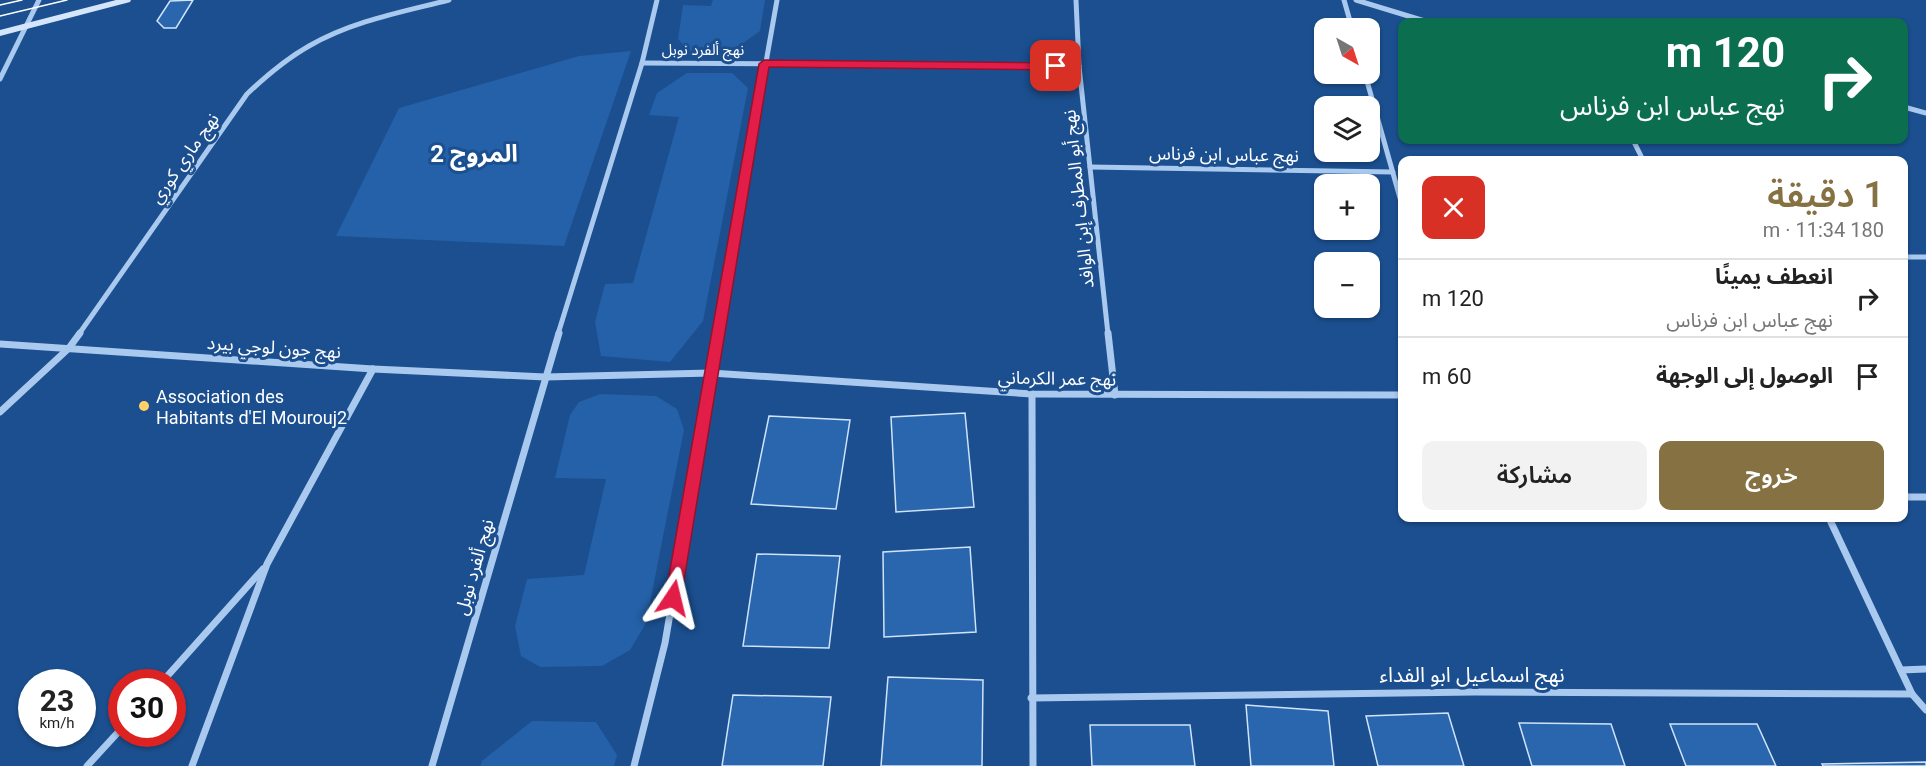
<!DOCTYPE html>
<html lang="ar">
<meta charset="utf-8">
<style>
:root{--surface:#fff;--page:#f2f2f2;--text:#222;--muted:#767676;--line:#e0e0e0;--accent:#857141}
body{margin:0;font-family:Roboto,"Noto Sans Arabic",sans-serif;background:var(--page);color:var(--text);direction:rtl;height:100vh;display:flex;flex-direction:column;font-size:22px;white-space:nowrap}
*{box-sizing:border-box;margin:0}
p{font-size:20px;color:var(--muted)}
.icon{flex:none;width:33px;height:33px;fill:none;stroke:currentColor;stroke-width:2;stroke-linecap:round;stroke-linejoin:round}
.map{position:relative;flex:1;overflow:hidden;direction:ltr}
.details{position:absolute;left:1398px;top:156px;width:510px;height:366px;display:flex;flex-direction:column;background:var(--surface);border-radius:12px;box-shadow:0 2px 4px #0004;direction:rtl}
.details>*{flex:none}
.guide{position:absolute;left:1398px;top:18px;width:510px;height:126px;border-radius:12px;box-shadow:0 2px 4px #0004;direction:rtl;background:#0b6e4f;color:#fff;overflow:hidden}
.needle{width:39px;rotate:141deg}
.controls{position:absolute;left:1314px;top:18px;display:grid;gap:12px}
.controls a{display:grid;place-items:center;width:66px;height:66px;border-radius:12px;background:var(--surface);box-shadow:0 2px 4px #0004;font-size:30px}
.speed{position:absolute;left:18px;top:669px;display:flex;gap:12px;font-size:30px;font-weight:700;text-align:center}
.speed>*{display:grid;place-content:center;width:78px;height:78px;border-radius:50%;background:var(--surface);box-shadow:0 2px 4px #0004;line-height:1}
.speed small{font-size:15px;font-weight:400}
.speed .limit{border:9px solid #d22;background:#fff;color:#111}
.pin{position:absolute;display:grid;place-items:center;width:51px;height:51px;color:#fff;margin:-26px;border-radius:12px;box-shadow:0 3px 9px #0006}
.me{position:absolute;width:66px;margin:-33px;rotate:10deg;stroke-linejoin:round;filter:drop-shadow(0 0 4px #0008)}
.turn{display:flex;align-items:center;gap:21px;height:126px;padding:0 24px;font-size:27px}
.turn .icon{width:78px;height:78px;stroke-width:2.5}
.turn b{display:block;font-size:42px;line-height:51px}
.round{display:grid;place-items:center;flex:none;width:63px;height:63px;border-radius:12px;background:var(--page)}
.head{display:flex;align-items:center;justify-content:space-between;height:102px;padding:0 24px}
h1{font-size:36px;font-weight:600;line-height:45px;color:var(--accent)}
.primary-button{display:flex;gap:12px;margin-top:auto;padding:12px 24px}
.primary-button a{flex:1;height:69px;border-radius:12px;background:var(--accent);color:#fff;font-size:24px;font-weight:600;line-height:69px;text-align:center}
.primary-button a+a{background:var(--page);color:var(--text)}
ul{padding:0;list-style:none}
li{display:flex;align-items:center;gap:18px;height:78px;padding:0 24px;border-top:2px solid var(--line)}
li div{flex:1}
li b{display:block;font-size:22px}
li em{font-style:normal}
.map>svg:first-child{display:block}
.green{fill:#2461a8}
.building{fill:#2a66ad;stroke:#cfe3fa;stroke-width:1.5}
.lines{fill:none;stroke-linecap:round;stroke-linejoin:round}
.street-far1{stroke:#a9c9ee;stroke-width:5}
.street{stroke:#a9c9ee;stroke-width:7}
.secondary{fill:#d6e6fa;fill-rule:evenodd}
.tram{stroke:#fff;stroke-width:1.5}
.route{fill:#e11d48;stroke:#92132f;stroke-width:1.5}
.poi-dot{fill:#ffd166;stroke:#1b4f8f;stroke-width:2}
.labels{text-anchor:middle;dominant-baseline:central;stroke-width:6;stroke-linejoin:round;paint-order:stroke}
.far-street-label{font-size:15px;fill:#fff;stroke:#1b4f8f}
.street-label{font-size:18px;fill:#fff;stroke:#1b4f8f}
.poi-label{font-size:18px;fill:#fff;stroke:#1b4f8f;text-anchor:start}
.near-street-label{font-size:21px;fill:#fff;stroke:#1b4f8f}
.district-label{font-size:24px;font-weight:bold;fill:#fff;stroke:#1b4f8f}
</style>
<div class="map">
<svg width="1926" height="766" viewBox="0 0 1926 766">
<rect width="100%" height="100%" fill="#1b4f8f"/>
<g class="green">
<path d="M713,0H765L760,31L729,53H690L678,39L683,5L711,6Z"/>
<path d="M631,51L564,246L336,236L399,108L579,56Z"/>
<path d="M687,73H732L748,88L703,321L670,362L601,356L595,322L605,284L633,283L679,117L649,115L657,93Z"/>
<path d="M600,394L656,396L677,409L684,430L646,623L630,650L602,666L540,667L521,656L515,626L527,579L584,575L606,479L555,478L570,415L579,402Z"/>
<path d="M532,721L596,722L617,755L614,766H480L482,761Z"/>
</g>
<g class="building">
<path d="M193,0L176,28H164L157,21L170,1Z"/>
<path d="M965,413L974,507L896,512L891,417Z"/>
<path d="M769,416L850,420L836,509L751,504Z"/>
<path d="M970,547L976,632L884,637L883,552Z"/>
<path d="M757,554L840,556L829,648L743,646Z"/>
<path d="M888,677L983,680L982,766H881Z"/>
<path d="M733,695L831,697L823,766H722Z"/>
<path d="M1246,705L1328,711L1334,766H1251Z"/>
<path d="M1448,713L1464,766H1378L1366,716Z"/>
<path d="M1519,723L1611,724L1625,766H1532Z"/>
<path d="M1670,724H1757L1776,766H1686Z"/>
<path d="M1090,725H1190L1195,766H1092Z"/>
<path d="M1926,762V766H1823L1822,764Z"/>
</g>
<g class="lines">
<g class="street-far1">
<path d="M1076,0L1079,66L1108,334"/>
<path d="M1344,0L1352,28"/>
<path d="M1356,0L1428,22"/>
<path d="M642,63L1079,66"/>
<path d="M1365,74L1402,205"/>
<path d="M0,79L39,0"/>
<path d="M1904,107L1926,113"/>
<path d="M1633,140L1643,160"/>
<path d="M1090,167L1393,172"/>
<path d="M1904,257H1926"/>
<path d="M79,334L247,94C266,76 286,59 309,46C352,21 402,12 449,0"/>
<path d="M558,334L642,63L657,0"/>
<path d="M718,334L777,0"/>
</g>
<g class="street">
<path d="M1108,333L1115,395"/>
<path d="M0,344L373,369L545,377L711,373L1032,394L1402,395"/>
<path d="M1032,394L1033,766"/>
<path d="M0,412L69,348L80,333"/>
<path d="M1904,497H1926"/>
<path d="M1829,518L1912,694L1926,710"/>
<path d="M1901,670L1926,669"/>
<path d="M162,682L263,569"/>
<path d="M1031,698L1475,692L1912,694"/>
<path d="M87,766L122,728"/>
<path d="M192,766L267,564L373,369"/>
<path d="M432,766L559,333"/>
<path d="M634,766L665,643L718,333"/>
</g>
<path class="secondary" d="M116,0H131L130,2L0,36V30Z"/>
<g class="tram">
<path d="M0,5L22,0"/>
<path d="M0,16L67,0"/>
</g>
</g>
<path class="route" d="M764,60L1056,63L1062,66L1056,70L769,67L681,598L678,603L673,605L667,603L665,598L759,64Z"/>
<circle class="poi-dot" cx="144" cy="406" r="6"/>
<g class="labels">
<g class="far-street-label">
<text x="703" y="50">نهج ألفرد نوبل</text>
</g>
<g class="street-label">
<text transform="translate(1224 154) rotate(1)">نهج عباس ابن فرناس</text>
<text transform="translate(184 158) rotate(-55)">نهج ماري كوري</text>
<text transform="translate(1078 199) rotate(-96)">نهج أبو المطرف إبن الوافد</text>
<text transform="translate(274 347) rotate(4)">نهج جون لوجي بيرد</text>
<text transform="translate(1057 378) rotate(1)">نهج عمر الكرماني</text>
<text transform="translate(474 567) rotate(-74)">نهج ألفرد نوبل</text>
</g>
<g class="poi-label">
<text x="156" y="396">Association des<tspan x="156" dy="21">Habitants d'El Mourouj2</tspan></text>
</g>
<g class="near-street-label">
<text x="1472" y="675">نهج اسماعيل ابو الفداء</text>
</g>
<g class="district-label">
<text x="474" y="154">المروج 2</text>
</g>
</g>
</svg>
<div class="controls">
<a><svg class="needle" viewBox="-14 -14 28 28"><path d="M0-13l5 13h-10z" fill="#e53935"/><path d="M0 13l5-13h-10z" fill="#767676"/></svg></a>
<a><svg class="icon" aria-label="layers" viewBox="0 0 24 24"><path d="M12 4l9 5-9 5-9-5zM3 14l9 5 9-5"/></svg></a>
<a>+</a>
<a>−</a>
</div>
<div class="speed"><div>23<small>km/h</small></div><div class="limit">30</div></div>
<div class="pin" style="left:1056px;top:66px;background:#d93025"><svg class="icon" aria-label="arrive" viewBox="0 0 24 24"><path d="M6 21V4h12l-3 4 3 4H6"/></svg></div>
<svg class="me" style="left:673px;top:598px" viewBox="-20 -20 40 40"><path d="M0-17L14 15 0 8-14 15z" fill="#e11d48" stroke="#fff" stroke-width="4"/></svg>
<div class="guide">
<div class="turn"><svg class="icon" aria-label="right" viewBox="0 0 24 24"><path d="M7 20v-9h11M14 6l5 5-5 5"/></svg><div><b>120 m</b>نهج عباس ابن فرناس</div></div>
</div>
<section class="details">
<div class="head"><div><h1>1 دقيقة</h1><p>180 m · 11:34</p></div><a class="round" style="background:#d93025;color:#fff"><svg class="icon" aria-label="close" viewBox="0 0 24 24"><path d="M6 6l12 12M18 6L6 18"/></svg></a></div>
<ul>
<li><svg class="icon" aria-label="right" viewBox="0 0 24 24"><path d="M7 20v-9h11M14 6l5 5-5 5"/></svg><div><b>انعطف يمينًا</b><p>نهج عباس ابن فرناس</p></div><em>120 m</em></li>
<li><svg class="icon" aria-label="arrive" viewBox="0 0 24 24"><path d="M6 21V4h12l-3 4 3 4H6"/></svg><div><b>الوصول إلى الوجهة</b></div><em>60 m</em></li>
</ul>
<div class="primary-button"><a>خروج</a><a>مشاركة</a></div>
</section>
</div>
